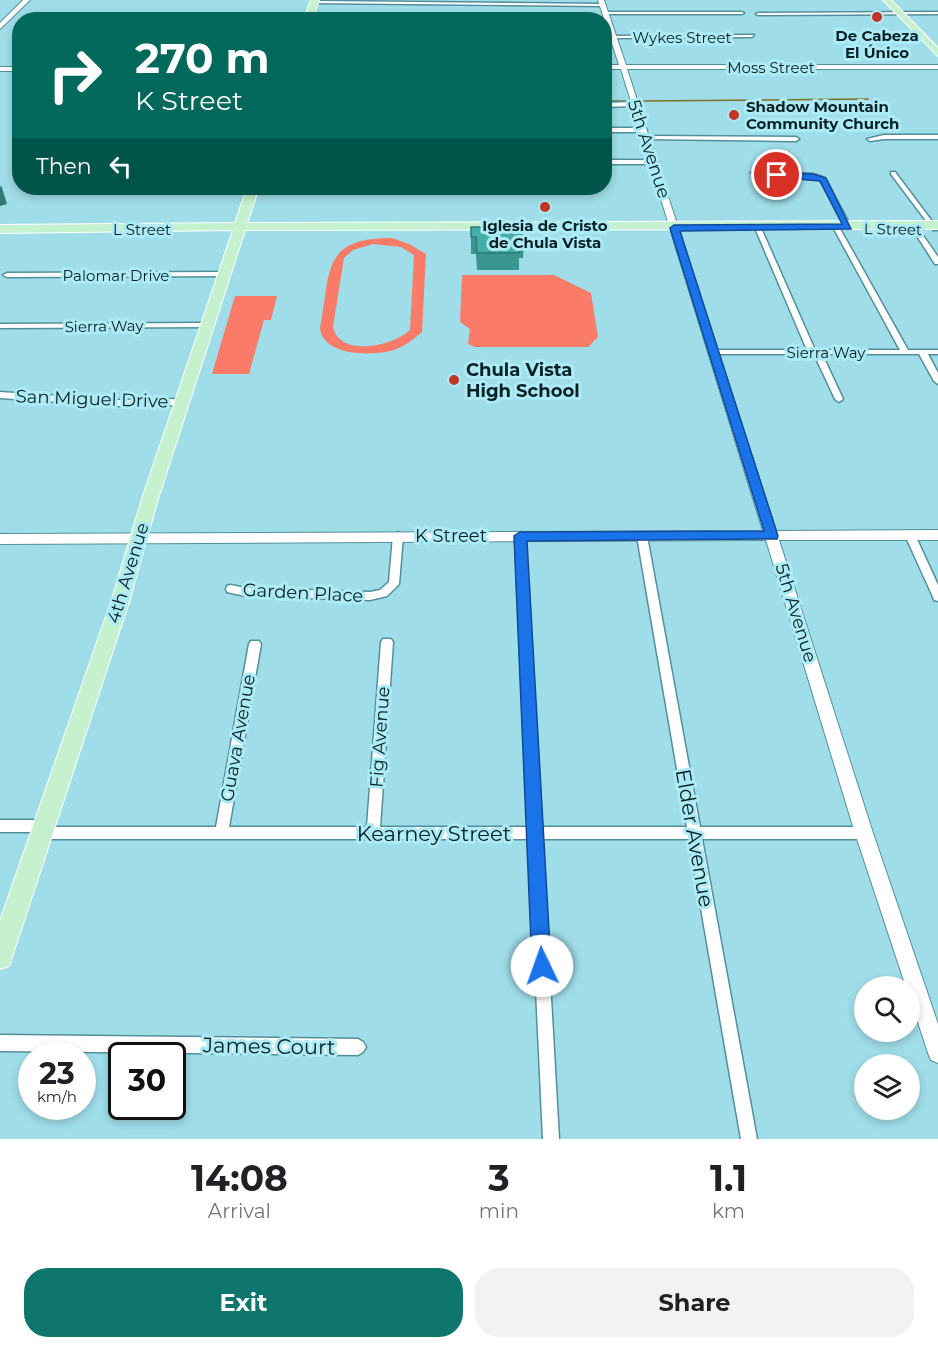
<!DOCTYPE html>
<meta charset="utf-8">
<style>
:root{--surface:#fff;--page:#f2f2f2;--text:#202124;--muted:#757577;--accent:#0f766e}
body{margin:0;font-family:Montserrat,sans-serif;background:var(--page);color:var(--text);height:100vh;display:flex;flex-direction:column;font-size:22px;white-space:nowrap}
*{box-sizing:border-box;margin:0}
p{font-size:20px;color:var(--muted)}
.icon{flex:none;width:33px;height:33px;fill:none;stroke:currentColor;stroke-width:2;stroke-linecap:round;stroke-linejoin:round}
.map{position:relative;height:1139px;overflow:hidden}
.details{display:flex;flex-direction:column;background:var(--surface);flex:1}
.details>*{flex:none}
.guide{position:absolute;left:12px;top:12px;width:600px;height:183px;border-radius:24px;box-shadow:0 3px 9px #0003;background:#00695c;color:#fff;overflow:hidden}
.controls{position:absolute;left:854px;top:976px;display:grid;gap:12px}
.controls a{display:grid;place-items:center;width:66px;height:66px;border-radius:50%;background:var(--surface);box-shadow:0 3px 9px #0003;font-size:30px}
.speed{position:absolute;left:18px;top:1042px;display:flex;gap:12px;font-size:30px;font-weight:700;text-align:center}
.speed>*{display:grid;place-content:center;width:78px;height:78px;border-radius:50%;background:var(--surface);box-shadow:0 3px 9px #0003;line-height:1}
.speed small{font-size:15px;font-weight:400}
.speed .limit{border:3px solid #111;border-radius:9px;background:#fff;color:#111}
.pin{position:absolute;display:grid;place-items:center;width:51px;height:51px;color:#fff;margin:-26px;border:3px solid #fff;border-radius:50%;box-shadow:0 2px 6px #0007}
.me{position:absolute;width:66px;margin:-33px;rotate:357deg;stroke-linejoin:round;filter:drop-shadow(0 0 4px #0008)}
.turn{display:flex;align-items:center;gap:21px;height:126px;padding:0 24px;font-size:27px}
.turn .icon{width:78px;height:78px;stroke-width:2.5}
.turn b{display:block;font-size:42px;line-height:51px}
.then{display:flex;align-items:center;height:57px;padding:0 24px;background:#0003;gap:12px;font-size:22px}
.eta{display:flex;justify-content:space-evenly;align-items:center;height:102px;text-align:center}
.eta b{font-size:36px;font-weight:700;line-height:42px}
.action{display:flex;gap:12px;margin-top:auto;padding:12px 24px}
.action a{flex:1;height:69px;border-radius:24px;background:var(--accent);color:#fff;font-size:24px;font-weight:700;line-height:69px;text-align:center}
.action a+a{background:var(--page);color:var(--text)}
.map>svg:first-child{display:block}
.green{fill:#fa7c68;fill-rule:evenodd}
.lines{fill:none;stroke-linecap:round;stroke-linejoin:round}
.stream{stroke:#827226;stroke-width:1.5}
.minor-casing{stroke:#538f9a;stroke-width:3}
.tertiary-casing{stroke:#538f9a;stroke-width:2}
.secondary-casing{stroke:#538f9a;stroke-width:2}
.primary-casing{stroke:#fff;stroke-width:2}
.minor{fill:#fff;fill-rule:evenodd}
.tertiary{fill:#fff;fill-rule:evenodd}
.secondary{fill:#fff;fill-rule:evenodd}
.primary{fill:#c5f1ce;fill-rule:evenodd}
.wall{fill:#3a9590}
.shaded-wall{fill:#307976}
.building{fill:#44ada8;stroke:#307976;stroke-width:1.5}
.route{fill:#1a73e8;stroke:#114b97;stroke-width:1.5}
.poi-dot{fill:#c23525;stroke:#aceaf5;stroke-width:2}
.labels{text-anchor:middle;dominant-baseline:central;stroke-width:6;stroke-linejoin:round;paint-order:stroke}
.far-poi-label{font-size:15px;font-weight:bold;fill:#072125;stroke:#aceaf5}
.far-street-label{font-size:15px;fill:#072125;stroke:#aceaf5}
.street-label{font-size:18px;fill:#072125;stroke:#aceaf5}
.poi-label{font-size:18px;font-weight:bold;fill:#072125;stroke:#aceaf5;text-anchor:start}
.near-street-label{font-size:21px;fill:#072125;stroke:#aceaf5}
</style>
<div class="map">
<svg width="938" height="1139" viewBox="0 0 938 1139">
<rect width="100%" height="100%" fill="#9fdde8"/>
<g class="green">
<path d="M392,238L409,244L426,254L422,332C414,339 405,346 394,350C374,356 323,357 320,328C331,271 321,238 392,238ZM373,244L401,247L414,255L410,330C393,346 340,358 333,327L344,258L353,250Z"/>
<path d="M462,275H554L591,293L598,337L588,347H475L468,344L470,329L460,322Z"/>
<path d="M235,296H277L271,320H264L249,374H212Z"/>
</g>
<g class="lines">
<g class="stream">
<path d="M604,101H625"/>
<path d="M643,101L868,99"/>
</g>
<defs>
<g id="minor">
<path d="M314,1L603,4L605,5L603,6L312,3Z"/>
<path d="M606,12H742L744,13L742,14H604Z"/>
<path d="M938,12V14L758,15L756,14L758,13Z"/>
<path d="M754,35L752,37L613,38L611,37L613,36Z"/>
<path d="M604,103L634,102L637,104L634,106L604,107Z"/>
<path d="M604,128H644L647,130L644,132H604Z"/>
<path d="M884,135H938V139H884L870,141L867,139Z"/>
<path d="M647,136L796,137L799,139L796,141L645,139V137Z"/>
<path d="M604,160H655L658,162L655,164H604Z"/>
<path d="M754,171L813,174L825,178L851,227L848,229L845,227L820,180L813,178L752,174L751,173Z"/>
<path d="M891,172H895L937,228V230H933L891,174Z"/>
<path d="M913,223L915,224L938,257V264H935L910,225Z"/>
<path d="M836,225L839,227L908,350H938V354H928L938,373V384L934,381L919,354H822L843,399L839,402L835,399L814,354H714L710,352L714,350H807L755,228L758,226L761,228L815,350H900L833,227Z"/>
<path d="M224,272L228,274L227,276L7,277L3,275L7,273Z"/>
<path d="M208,323H211V327L0,328V324Z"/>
<path d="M0,392L118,400L183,399L187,402L183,405L118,406L0,398Z"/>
<path d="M910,531L915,535L938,585V601L934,600L933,597L905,535Z"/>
<path d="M398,532L403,536L399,584L387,596L370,600L245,596L227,592L226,589L227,586L231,585L245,588L370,592L380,590L389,582L393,536Z"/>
<path d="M520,532L525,536L542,827H687L637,536L642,532L647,536L700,827H864L869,829L871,833L869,837L864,839H702L757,1139H741L689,839H542L559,1139H543L529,839H41L36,837L35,832H0V820H44L49,822L50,827H216L249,644L251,641H259L261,644L229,827H367L381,642L383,639H391L393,642L380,827H528L515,536Z"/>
<path d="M0,1035L358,1039L363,1042L366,1047L363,1052L358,1055L0,1051Z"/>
</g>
<g id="tertiary">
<path d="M598,0H604L626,65H938V69H627L776,531L938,530V540H779L873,833L938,1024V1063L931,1060L928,1053L909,995V987H906L855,833L766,540L0,544V534L763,531L621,69H604V65H619Z"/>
<rect x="0" y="67" width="20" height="4"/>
</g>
<path id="secondary" d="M23,0H30L0,29V23Z"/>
<g id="primary">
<path d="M311,0H319L312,20H304Z"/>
<path d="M883,0H891L938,48V56Z"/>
<path d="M247,188H259L247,223L938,221V229L245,230L158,499L129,602L12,957L9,966L0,969V921L111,602L142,499L233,230L0,233V225L235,223Z"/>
</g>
</defs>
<use href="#minor" class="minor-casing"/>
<use href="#tertiary" class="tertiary-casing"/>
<use href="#secondary" class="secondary-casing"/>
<use href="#primary" class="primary-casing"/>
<use href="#minor" class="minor"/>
<use href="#tertiary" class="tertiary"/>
<use href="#secondary" class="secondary"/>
<use href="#primary" class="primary"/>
</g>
<path class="wall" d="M471,227L485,232L524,241L523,258H519V270H477L476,254H471Z"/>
<path class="shaded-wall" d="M1,185L7,204L0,206V188Z"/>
<path class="building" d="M471,227H485V232H506L505,227H522L524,241H518L519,253H477L476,237H471Z"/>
<path class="route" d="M777,173L813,174L826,178L851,229L680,231L778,536L777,539L527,541L551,966L548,973L542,976L535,973L532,966L514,536L520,532L764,531L670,228L674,225L842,224L820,181L774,177Z"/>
<g class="poi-dot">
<circle cx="877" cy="17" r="6"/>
<circle cx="734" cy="115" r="6"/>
<circle cx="545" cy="207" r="6"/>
<circle cx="454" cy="380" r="6"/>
</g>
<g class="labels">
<g class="far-poi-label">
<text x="877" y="35">De Cabeza<tspan x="877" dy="17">El Único</tspan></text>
<text x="746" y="106" text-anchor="start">Shadow Mountain<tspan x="746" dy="17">Community Church</tspan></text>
<text x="545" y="225">Iglesia de Cristo<tspan x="545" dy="17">de Chula Vista</tspan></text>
</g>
<g class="far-street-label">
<text x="682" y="37">Wykes Street</text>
<text x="771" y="67">Moss Street</text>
<text x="142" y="229">L Street</text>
<text transform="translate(893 229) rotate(1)">L Street</text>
<text x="116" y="275">Palomar Drive</text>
<text transform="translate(104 326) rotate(-1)">Sierra Way</text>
<text x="826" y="352">Sierra Way</text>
</g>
<g class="street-label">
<text transform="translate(649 149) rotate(72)">5th Avenue</text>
<text transform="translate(92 399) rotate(2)">San Miguel Drive</text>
<text x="451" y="536">K Street</text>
<text transform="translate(128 573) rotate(-73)">4th Avenue</text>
<text transform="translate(303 593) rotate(3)">Garden Place</text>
<text transform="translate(796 613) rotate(73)">5th Avenue</text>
<text transform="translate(380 737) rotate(-86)">Fig Avenue</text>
<text transform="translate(238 738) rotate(-80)">Guava Avenue</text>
</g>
<g class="poi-label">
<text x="466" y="370">Chula Vista<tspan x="466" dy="21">High School</tspan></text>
</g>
<g class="near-street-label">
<text x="434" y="833">Kearney Street</text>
<text transform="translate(695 838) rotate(80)">Elder Avenue</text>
<text transform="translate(269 1046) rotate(1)">James Court</text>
</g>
</g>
</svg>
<div class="controls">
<a><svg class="icon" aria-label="search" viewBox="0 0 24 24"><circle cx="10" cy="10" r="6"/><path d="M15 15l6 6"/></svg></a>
<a><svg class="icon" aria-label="layers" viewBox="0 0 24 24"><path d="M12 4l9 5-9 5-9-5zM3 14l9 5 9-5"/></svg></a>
</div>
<div class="speed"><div>23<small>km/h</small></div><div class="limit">30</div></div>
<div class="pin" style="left:777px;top:175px;background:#d93025"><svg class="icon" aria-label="arrive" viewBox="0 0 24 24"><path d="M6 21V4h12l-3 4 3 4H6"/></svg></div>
<svg class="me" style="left:542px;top:966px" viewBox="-20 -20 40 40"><circle r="19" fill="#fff"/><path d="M0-13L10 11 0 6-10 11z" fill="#1a73e8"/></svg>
<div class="guide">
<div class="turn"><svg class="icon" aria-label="right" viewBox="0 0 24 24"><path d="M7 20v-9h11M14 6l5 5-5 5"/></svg><div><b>270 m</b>K Street</div></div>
<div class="then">Then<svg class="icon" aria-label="left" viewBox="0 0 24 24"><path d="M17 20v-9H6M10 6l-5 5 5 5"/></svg></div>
</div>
</div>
<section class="details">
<div class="eta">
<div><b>14:08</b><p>Arrival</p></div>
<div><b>3</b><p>min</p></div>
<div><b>1.1</b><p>km</p></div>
</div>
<div class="action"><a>Exit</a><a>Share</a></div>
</section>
